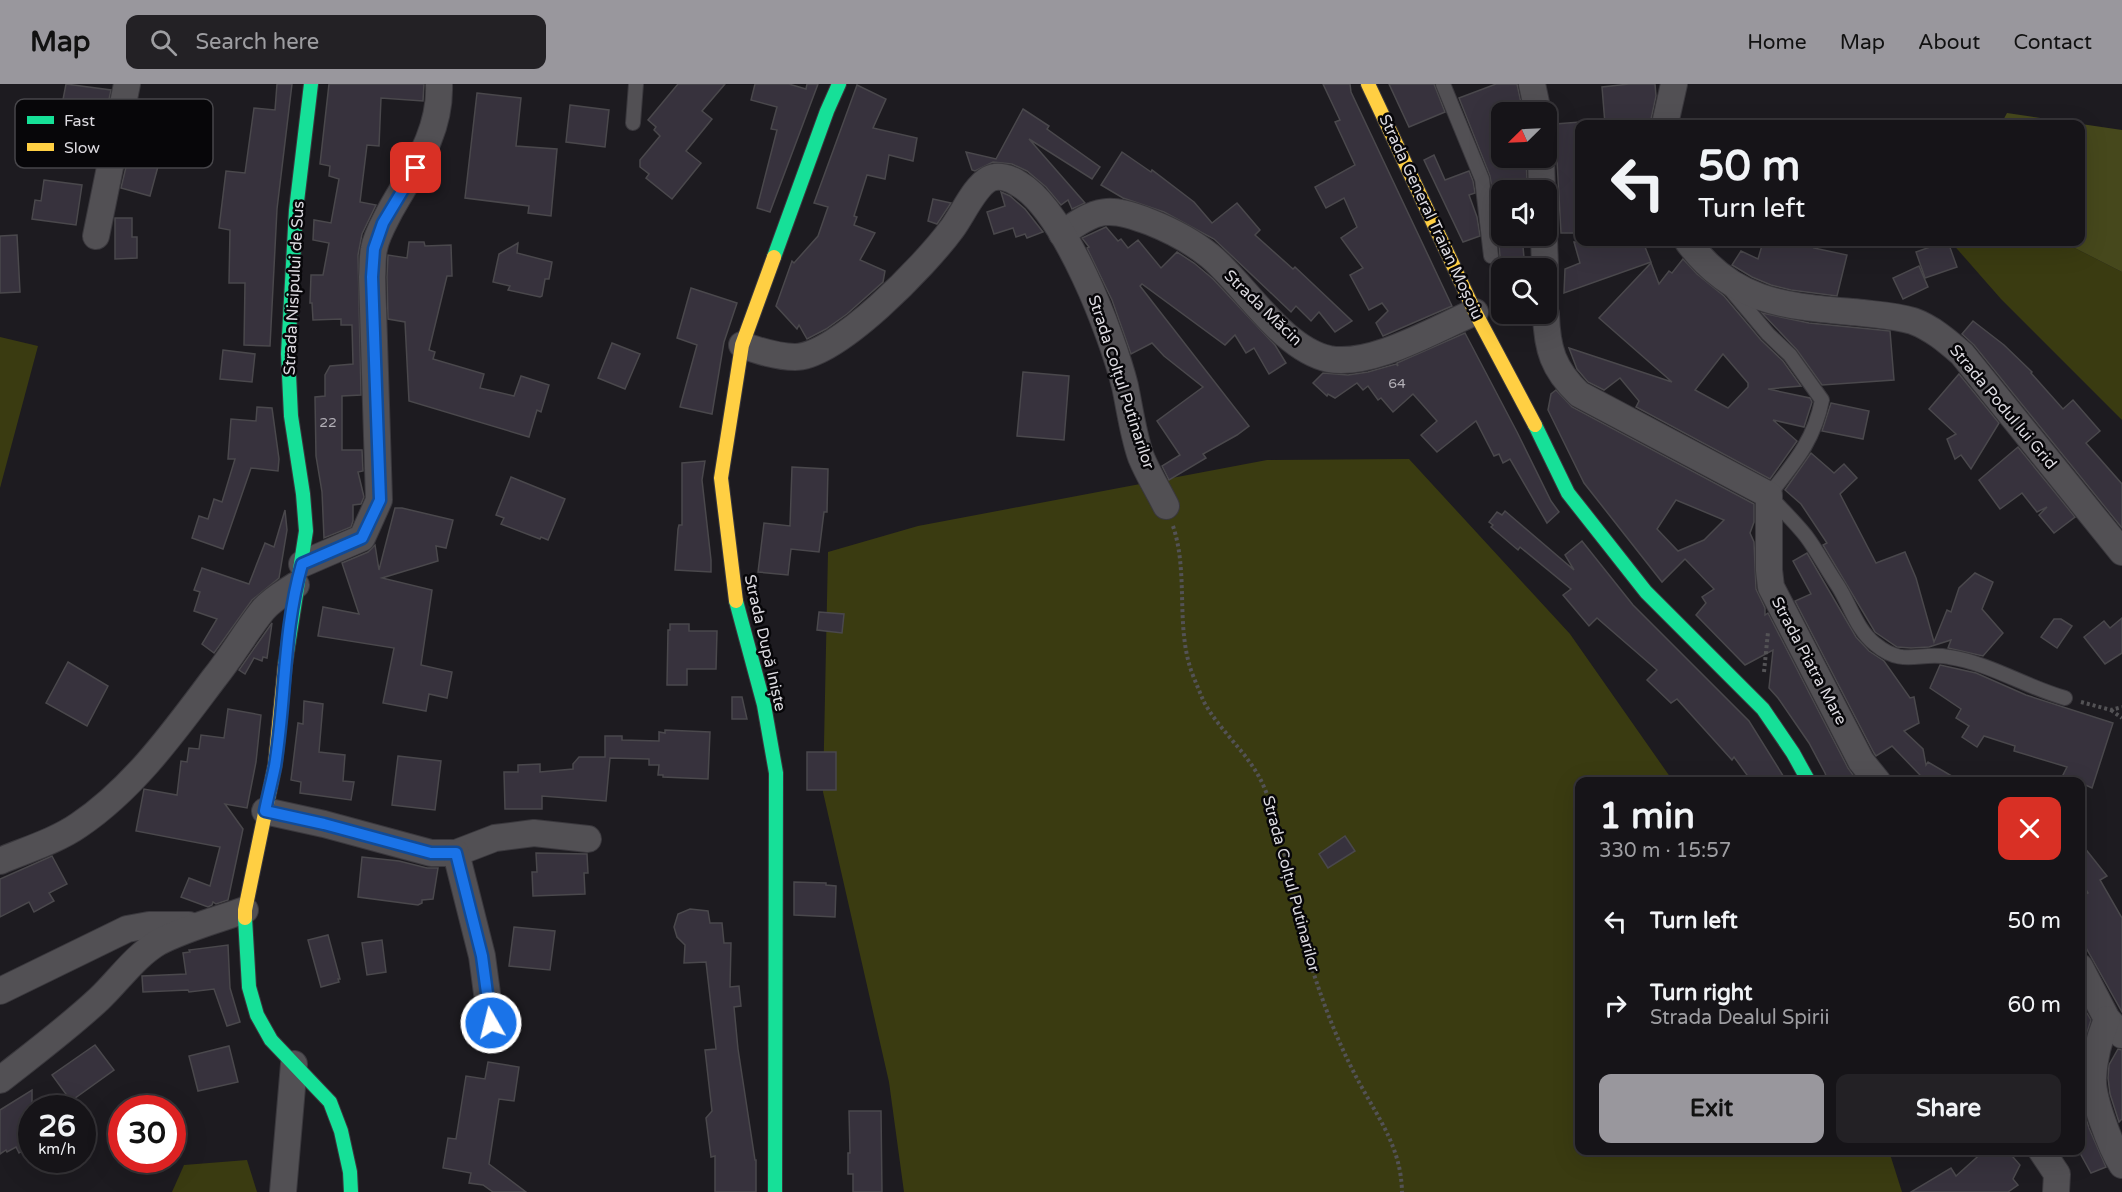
<!DOCTYPE html>
<meta charset="utf-8">
<style>
:root{--surface:#161418;--page:#232125;--text:#f1f3f6;--muted:#9e9ea2;--line:#353337;--accent:#99979d}
body{margin:0;font-family:"Varela Round",sans-serif;background:var(--page);color:var(--text);height:100vh;display:flex;flex-direction:column;font-size:22px;white-space:nowrap}
*{box-sizing:border-box;margin:0}
p{font-size:20px;color:var(--muted)}
.icon{flex:none;width:33px;height:33px;fill:none;stroke:currentColor;stroke-width:2;stroke-linecap:round;stroke-linejoin:round}
.map{position:relative;flex:1;overflow:hidden}
.sheet{position:absolute;left:1575px;top:693px;width:510px;height:378px;display:flex;flex-direction:column;background:var(--surface);border-radius:12px;box-shadow:0 6px 24px #0002,0 0 0 2px var(--line)}
.sheet>*{flex:none}
.guide{position:absolute;left:1575px;top:36px;width:510px;height:126px;border-radius:12px;box-shadow:0 6px 24px #0002,0 0 0 2px var(--line);background:#161418;color:var(--text);overflow:hidden}
.needle{width:39px;rotate:246deg}
.tools{position:absolute;left:1491px;top:18px;display:grid;gap:12px}
.tools a{display:grid;place-items:center;width:66px;height:66px;border-radius:12px;background:var(--surface);box-shadow:0 6px 24px #0002,0 0 0 2px var(--line);font-size:30px}
.speed{position:absolute;left:18px;top:1011px;display:flex;gap:12px;font-size:30px;font-weight:700;text-align:center}
.speed>*{display:grid;place-content:center;width:78px;height:78px;border-radius:50%;background:var(--surface);box-shadow:0 6px 24px #0002,0 0 0 2px var(--line);line-height:1}
.speed small{font-size:15px;font-weight:400}
.speed .limit{border:9px solid #d22;background:#fff;color:#111}
.pin{position:absolute;display:grid;place-items:center;width:51px;height:51px;color:#fff;margin:-26px;border-radius:12px;box-shadow:0 3px 9px #0006}
.me{position:absolute;width:66px;margin:-33px;rotate:352deg;stroke-linejoin:round;filter:drop-shadow(0 0 4px #0008)}
.turn{display:flex;align-items:center;gap:21px;height:126px;padding:0 24px;font-size:27px}
.turn .icon{width:78px;height:78px;stroke-width:2.5}
.turn b{display:block;font-size:42px;line-height:51px}
.round{display:grid;place-items:center;flex:none;width:63px;height:63px;border-radius:12px;background:var(--page)}
.overview{display:flex;align-items:center;justify-content:space-between;height:102px;padding:0 24px}
h1{font-size:36px;font-weight:800;line-height:45px}
.action{display:flex;gap:12px;margin-top:auto;padding:12px 24px}
.action a{flex:1;height:69px;border-radius:12px;background:var(--accent);color:#111;font-size:24px;font-weight:800;line-height:69px;text-align:center}
.action a+a{background:var(--page);color:var(--text)}
ul{padding:0;list-style:none}
li{display:flex;align-items:center;gap:18px;height:84px;padding:0 24px}
li div{flex:1}
li b{display:block;font-size:22px}
li em{font-style:normal}
header{display:flex;align-items:center;gap:36px;box-sizing:border-box;height:84px;padding:0 30px;background:var(--accent);color:#111}
header strong{font-size:28px}
nav{display:flex;gap:33px;margin-inline-start:auto;font-size:21px}
.search{width:420px;height:54px;background:var(--page);display:flex;align-items:center;gap:15px;box-sizing:border-box;padding:0 21px;border-radius:12px;color:var(--muted);font-size:22px}
.map>svg:first-child{display:block}
.green{fill:#3a3b11}
.forest{fill:#46481c}
.building{fill:#37323d;stroke:#4a484c;stroke-width:1.5;fill-rule:evenodd}
.lines{fill:none;stroke-linecap:round;stroke-linejoin:round}
.lane-casing{stroke:#3a383d;stroke-width:16}
.street-casing{stroke:#3a383d;stroke-width:28}
.fast-casing{stroke:#3a383d;stroke-width:16}
.slow-casing{stroke:#3a383d;stroke-width:16}
.path{stroke:#535255;stroke-width:4;stroke-dasharray:3 3;stroke-linecap:butt}
.lane{stroke:#525054;stroke-width:14}
.street{stroke:#525054;stroke-width:26}
.fast{stroke:#16e098;stroke-width:14}
.slow{stroke:#ffcf43;stroke-width:14}
.route-casing{stroke:#114b97;stroke-width:15}
.route{stroke:#1a73e8;stroke-width:10}
.labels{text-anchor:middle;dominant-baseline:central;stroke-width:5;stroke-linejoin:round;paint-order:stroke}
.number-label{font-size:14px;fill:#b3b0b7}
.street-label{font-size:16px;fill:#dcdae0;stroke:#070609}
.key{fill:#070609;stroke:#47464a;stroke-width:1.5}
.key-label{font-size:16px;fill:#dcdae0}
</style>
<header>
<strong>Map</strong>
<div class="search"><svg class="icon" aria-label="search" viewBox="0 0 24 24"><circle cx="10" cy="10" r="6"/><path d="M15 15l6 6"/></svg>Search here</div>
<nav><a>Home</a><a>Map</a><a>About</a><a>Contact</a></nav>
</header>
<div class="map">
<svg width="2122" height="1108" viewBox="0 0 2122 1108">
<rect width="100%" height="100%" fill="#1d1b20"/>
<g class="green">
<path d="M1951,158H2063L2122,188V336L2001,215Z"/>
<path d="M0,253L38,262L0,404Z"/>
<path d="M1409,375L1570,550L1673,697L1580,698V1066L1889,1067L1902,1108H904L889,998L823,708L828,468L918,442L1267,376Z"/>
<path d="M247,1076L257,1108H172L184,1081Z"/>
</g>
<path class="forest" d="M2007,29L2122,46V188L2063,158H2080V40H2001Z"/>
<g class="building">
<path d="M66,0L111,6L105,34L97,33L92,66L53,60L57,25L61,26Z"/>
<path d="M277,0H292L277,125L270,262L244,261L245,199H229L230,146L219,144L226,87L245,89L254,24L275,26Z"/>
<path d="M329,0H424L423,17L381,14L379,62L367,61L360,118L376,121L362,150L358,171L361,311L342,312V366H362L363,387L358,388L364,413L361,420L353,421V437L351,443L324,454L322,408L316,372L315,313L325,312V291L330,282L353,280L352,241H341V235L313,236L312,219H310L311,191H323L329,159L313,156L314,136L331,139L339,95L329,92L330,82L320,80Z"/>
<path d="M678,0H725L702,27L712,35L686,67L701,79L672,115L646,94L649,90L640,83V76L660,52L654,46L656,43L648,36Z"/>
<path d="M755,0H789L806,5L807,0H818L770,128L757,124L777,46L771,45L777,23L751,16Z"/>
<path d="M1323,0H1350L1351,8L1452,222L1383,252L1376,239L1388,227L1382,219L1369,226L1350,191L1363,184L1341,154L1357,143L1344,114L1326,124L1315,103L1355,81L1335,38L1340,36Z"/>
<path d="M1389,0H1434L1445,28L1409,43Z"/>
<path d="M1496,0H1517L1523,28H1502V74H1526L1527,96L1492,105L1490,92L1459,14Z"/>
<path d="M1629,0H1655L1656,12L1650,40H1605L1602,3Z"/>
<path d="M857,1L886,15L873,44L917,54L913,77L889,71L885,95L867,91L854,132L857,133L854,141L875,149L860,176L885,187L883,198L847,230L826,245L807,255L799,241L797,245L776,222L792,177L794,179L818,152L828,123L814,119Z"/>
<path d="M477,9L521,14L516,62L557,65L551,132L528,129L529,122L465,114Z"/>
<path d="M570,21L609,26L605,63L566,58Z"/>
<path d="M1023,25L1049,42L1047,45L1100,83L1092,95L1029,55L1085,119L1072,125L1068,116L1061,121L1046,103L1027,87L1012,80L993,78L975,87L972,86L966,68L996,75Z"/>
<path d="M1580,38V149H1561L1555,40Z"/>
<path d="M135,45L166,53L150,112L121,104Z"/>
<path d="M1122,68L1151,88L1152,86L1194,118L1212,139L1237,119L1260,146L1255,151L1293,185L1295,183L1352,237L1335,248L1319,228L1311,237L1296,222L1291,228L1214,155L1164,128L1123,114L1101,101Z"/>
<path d="M1434,71L1445,96L1469,87L1473,97L1475,109L1469,111L1477,133L1480,152L1463,158L1424,76Z"/>
<path d="M44,96L82,101L76,141L32,135L35,116L41,117Z"/>
<path d="M1001,108L1010,112L1025,125L1043,148L1027,154L1025,150L1016,153L1013,144L994,150L987,128L1005,122Z"/>
<path d="M933,115L951,119L937,140L928,137Z"/>
<path d="M115,134H132V153H137V174L115,175Z"/>
<path d="M1106,143L1118,157L1121,155L1128,164L1138,156L1161,184L1177,168L1194,179L1213,195L1275,261L1286,279L1269,290L1254,264L1246,269L1235,251L1225,261L1142,200L1140,202L1249,342L1237,351L1203,370L1206,374L1169,396L1162,382L1180,371L1157,337L1203,303L1164,272L1152,259L1131,270L1112,216L1087,164L1089,163L1082,154Z"/>
<path d="M17,151L20,208L0,209V152Z"/>
<path d="M1498,152H1522L1525,184H1496V180L1500,172Z"/>
<path d="M409,158H424L425,162L451,161L452,192H447L429,266L435,268L433,275L484,290L480,304L514,312L521,292L549,301L541,328L537,326L529,353L409,317L405,238L388,235L387,193L388,171L407,174Z"/>
<path d="M1574,158H1643L1651,178L1564,209L1565,185L1580,179Z"/>
<path d="M1763,158H1803L1815,162L1814,164L1847,171L1837,212L1791,206L1771,201L1752,193L1732,181L1741,167L1758,175Z"/>
<path d="M1944,158H1948L1957,183L1925,194L1916,168Z"/>
<path d="M518,159L517,169L552,178L549,195H545L542,212L540,213L508,206L510,202L493,198L499,170Z"/>
<path d="M1683,175L1697,190L1724,212L1761,256L1783,277L1801,302L1768,305L1810,314L1812,318L1804,343L1773,336L1797,357L1770,395L1636,323L1639,317L1620,294L1604,306L1588,298L1577,285L1569,264L1672,298L1599,234L1651,179L1659,200L1669,187L1672,189ZM1723,270L1748,299V303L1728,324L1695,306Z"/>
<path d="M1919,182L1928,203L1903,215L1893,194Z"/>
<path d="M691,204L737,219L724,258L712,330L680,323L697,261L677,254Z"/>
<path d="M1762,229L1809,239L1890,247L1894,296L1822,301L1797,266Z"/>
<path d="M1973,237L2004,261L2032,288L2031,289L2063,325L2073,316L2100,347L2086,359L2122,400V444L1974,261L1962,250Z"/>
<path d="M1465,249L1517,348L1551,417L1559,428L1547,439L1510,375L1503,379L1499,370L1494,372L1476,337L1437,368L1421,351L1437,337L1413,310L1393,328L1381,314L1378,316L1368,302L1363,306L1357,299L1335,314L1328,310L1327,312L1313,299L1323,289L1348,291L1368,288L1396,280L1398,282L1397,279Z"/>
<path d="M612,259L640,270L625,305L598,294Z"/>
<path d="M223,266L255,270L252,298L220,295Z"/>
<path d="M1023,288L1069,292L1064,356L1017,352Z"/>
<path d="M1959,290L1999,339L1971,385L1961,371L1955,375L1947,355L1956,350L1929,325Z"/>
<path d="M1556,306L1572,323L1754,420V438L1750,449L1754,458L1756,505L1765,524V531L1768,529L1848,684L1858,698H1828L1825,689L1809,659L1778,614L1769,604L1773,566L1745,581L1696,531L1706,519L1702,513L1714,505L1685,475L1662,498L1584,399L1548,326L1551,310ZM1676,416L1724,436L1704,456L1678,467L1657,445Z"/>
<path d="M1831,319L1869,327L1863,355L1822,347Z"/>
<path d="M257,323L272,324L279,375L278,387L251,384L223,465L192,454L199,432L208,435L214,415L222,418L235,375H228L231,335L256,337Z"/>
<path d="M2018,363L2075,433L2054,449L2039,431L2047,423L2037,428L2022,409L2000,425L1979,396Z"/>
<path d="M1811,369L1834,389L1844,380L1857,394L1840,410L1876,479L1905,468L1916,494L1934,558L1947,526L1951,528L1959,504L1975,489L1993,498L1982,525L2003,549L1983,572L1948,564L1951,556L1929,563L1911,564L1897,563L1875,548L1823,461L1827,459L1801,420L1785,406Z"/>
<path d="M705,377L702,396L711,476V488L675,486L678,445L679,441H682V379Z"/>
<path d="M792,383L828,385L827,428H824L819,468L791,465L788,491L758,488L764,439L790,442Z"/>
<path d="M511,393L565,415L548,456L541,453L540,455L501,440L504,434L496,431Z"/>
<path d="M395,424H402L453,436L446,464L436,462L438,477L382,494L432,506L421,581L452,588L447,614L429,610L426,627L383,619L394,564L318,552L323,523L359,530L342,479L368,468L375,461L379,486Z"/>
<path d="M285,426L287,446L279,494L252,516L214,569L202,560L217,535L194,527L200,508L194,506L202,484L249,500L265,459L274,463Z"/>
<path d="M1505,427L1574,486L1565,471L1582,457L1633,521L1749,637L1787,698H1752L1734,673L1732,676L1677,615L1671,619L1647,596L1657,586L1597,534L1589,542L1563,511L1571,505L1520,463L1518,466L1491,443L1493,441L1489,438L1497,428L1502,431Z"/>
<path d="M1807,469L1856,553L1869,567L1884,577L1910,614L1914,613L1919,639L1904,647L1923,665L1926,681L1928,678L1962,698H1916L1920,691L1892,662L1876,672L1874,669L1795,517L1811,510L1793,477Z"/>
<path d="M819,528L844,530L842,549L817,546Z"/>
<path d="M2122,534V569L2105,580L2084,553L2104,537L2110,544Z"/>
<path d="M2054,535H2061L2072,542L2057,564L2041,553Z"/>
<path d="M272,539L267,574L263,573L262,577L254,574L245,590L239,586Z"/>
<path d="M670,540H689V547H717L716,585H687V601H667L668,546H670Z"/>
<path d="M68,578L108,602L87,642L46,619Z"/>
<path d="M1940,581L1976,589L2026,611L2113,639L2092,704L2063,691L2067,683L2014,667L2015,662L1984,652L1977,663L1962,653L1969,642L1956,634L1961,625L1930,604Z"/>
<path d="M732,613H742L747,635H732Z"/>
<path d="M304,617L323,620L319,668L345,671L343,697L354,698L351,716L300,709L301,698L291,696L298,639L303,640Z"/>
<path d="M228,625L261,631L256,678L247,724L225,720L243,745L228,816L216,820L213,818L212,821L208,823L181,813L189,794L210,802L220,763L136,747L144,705L177,711L181,677L187,678L189,664L199,665L201,651L224,654Z"/>
<path d="M665,646L710,648L708,695L663,693V691H658L659,681H649V675L610,674L606,717L542,712V725H505L504,688H518V681L540,680V688L573,685V680L579,673H605V652H622V656L659,657V648L665,649Z"/>
<rect x="807" y="668" width="29" height="38"/>
<path d="M398,672L441,677L435,726L392,721Z"/>
<path d="M1345,752L1355,767L1328,784L1319,770Z"/>
<path d="M2080,758L2107,792L2100,796L2122,834V928L2080,853V813L2088,809L2080,796Z"/>
<path d="M536,769L587,770L588,789H584L585,810L533,812L532,788H537Z"/>
<path d="M52,772L67,800L49,809L54,817L34,828L29,818L0,833V795Z"/>
<path d="M362,773L399,777L427,784H438L433,815L422,816V819L418,821L358,813Z"/>
<path d="M794,798L826,799V801L836,802L835,833L794,831Z"/>
<path d="M690,825L708,827L710,839H722L724,859H731L730,903L739,902L741,922L734,923L738,965L755,1076H756V1108H715V1072L711,1073L706,1034L712,1027L705,966L716,965L706,878L684,879L685,861L677,853L674,843L678,830Z"/>
<path d="M514,843L555,847L550,886L509,882Z"/>
<path d="M328,851L340,895H338L339,898L321,903L308,856Z"/>
<path d="M382,856L386,888L367,891L362,859Z"/>
<path d="M228,861L230,904L240,938L227,942L214,905L189,908L188,906L143,908L142,892L186,890L183,869L190,868L189,866Z"/>
<path d="M2087,929L2091,936L2080,971V930Z"/>
<path d="M95,961L114,986L71,1017L52,991Z"/>
<path d="M229,962L238,998L198,1007L189,972Z"/>
<path d="M2118,965L2122,966V1035L2119,1038L2110,1010L2108,994L2109,981Z"/>
<path d="M488,978L519,983L514,1017L499,1015L489,1080L526,1108H493L483,1101L469,1099L471,1089L443,1084L448,1054L456,1055L466,992L485,995Z"/>
<path d="M32,1006V1061L19,1069L16,1063L7,1068L6,1066L0,1070V1026Z"/>
<path d="M2080,1015L2089,1044L2106,1083L2091,1089L2080,1069Z"/>
<path d="M849,1027H881L882,1108H853V1090H848V1069H850Z"/>
<path d="M1985,1066H2007L2020,1081L2013,1095L2018,1101L2008,1108H1911L1951,1084L1956,1092Z"/>
</g>
<g class="lines">
<defs>
<g id="lane">
<path d="M1443,0L1482,95L1491,172"/>
<path d="M633,39L636,0"/>
<path d="M1731,206L1768,250L1790,271L1822,316C1814,357 1794,379 1769,411C1781,425 1795,438 1806,452C1818,468 1827,486 1838,502C1850,521 1857,546 1875,560C1904,584 1919,567 1949,573C1989,579 2026,603 2065,614"/>
</g>
<g id="street">
<path d="M1532,0L1538,28"/>
<path d="M1665,40L1674,0"/>
<path d="M1541,74L1542,106"/>
<path d="M1062,150C1097,124 1109,122 1150,138C1170,146 1193,158 1210,172C1245,201 1282,265 1329,275C1372,283 1435,245 1475,228"/>
<path d="M96,152L127,0"/>
<path d="M1544,152L1545,184"/>
<path d="M1688,158C1736,222 1790,222 1863,229C1880,231 1896,232 1913,237C1932,244 1947,257 1962,270L2122,468"/>
<path d="M1546,230C1547,265 1553,285 1579,310L1769,411V486L1771,503L1861,677L1878,698"/>
<path d="M742,261C759,267 777,273 795,273C837,273 926,180 951,146C962,132 974,103 989,95C998,90 1010,94 1019,100C1065,127 1112,250 1125,302C1130,326 1133,350 1141,373C1148,390 1158,406 1166,422"/>
<path d="M302,480L362,454L379,416L372,193C373,184 372,174 374,165C376,152 384,139 390,127C413,86 441,49 439,0"/>
<path d="M265,727L324,740L431,769H456L495,754L534,749L588,755"/>
<path d="M456,769L482,872L491,939"/>
<path d="M0,777C26,766 56,757 79,741C135,703 175,646 215,593C232,572 246,547 263,526C272,515 284,509 296,501"/>
<path d="M2080,883L2107,935L2122,951"/>
<path d="M0,907L127,845L149,841H189"/>
<path d="M2107,935C2099,955 2094,972 2093,994C2092,1014 2111,1064 2122,1081"/>
<path d="M0,996C33,970 68,944 99,915C119,896 135,872 159,858C186,844 217,836 245,826"/>
<path d="M2041,1066L2057,1090L2056,1108"/>
<path d="M283,1108L294,980"/>
</g>
<g id="fast">
<path d="M774,173L827,27L839,0"/>
<path d="M1535,341L1568,409L1646,508L1763,625L1793,669L1809,698"/>
<path d="M736,517L764,621L776,689L775,1108"/>
<path d="M285,581L306,447L303,410L291,332L288,270L296,126L311,0"/>
<path d="M245,834L249,903L257,931L271,956L330,1018L341,1047L350,1088L351,1108"/>
</g>
<g id="slow">
<path d="M1368,0L1475,228L1535,341"/>
<path d="M736,517L721,394L742,261L774,173"/>
<path d="M245,834V826L275,681L285,581"/>
</g>
</defs>
<use href="#lane" class="lane-casing"/>
<use href="#street" class="street-casing"/>
<use href="#fast" class="fast-casing"/>
<use href="#slow" class="slow-casing"/>
<g class="path">
<path d="M1173,442C1189,490 1175,542 1192,589C1196,599 1200,609 1204,618C1221,649 1250,670 1264,703C1286,754 1290,809 1305,861C1319,909 1336,956 1360,1000C1380,1037 1401,1064 1402,1108"/>
<path d="M1764,588L1768,548"/>
<path d="M2081,618L2111,626L2122,623"/>
<path d="M2111,626L2122,634"/>
</g>
<use href="#lane" class="lane"/>
<use href="#street" class="street"/>
<use href="#fast" class="fast"/>
<use href="#slow" class="slow"/>
</g>
<g class="lines">
<defs>
<path id="route" d="M416,84L383,139L374,165L372,193L380,416L362,454L302,480C283,546 286,615 275,682C272,697 268,712 265,727L324,740L431,769H456L482,872L491,939"/>
</defs>
<use href="#route" class="route-casing"/>
<use href="#route" class="route"/>
</g>
<g class="labels">
<g class="number-label">
<text x="1397" y="299">64</text>
<text x="328" y="338">22</text>
</g>
<g class="street-label">
<text transform="translate(1431 133) rotate(65)">Strada General Traian Moșoiu</text>
<text transform="translate(294 204) rotate(-87)">Strada Nisipului de Sus</text>
<text transform="translate(1263 224) rotate(44)">Strada Măcin</text>
<text transform="translate(1121 298) rotate(72)">Strada Colțul Putinarilor</text>
<text transform="translate(2003 323) rotate(50)">Strada Podul lui Grid</text>
<text transform="translate(765 559) rotate(77)">Strada După Iniște</text>
<text transform="translate(1809 577) rotate(62)">Strada Piatra Mare</text>
<text transform="translate(1291 800) rotate(75)">Strada Colțul Putinarilor</text>
</g>
</g>
<rect x="15" y="15" width="198" height="69" rx="9" class="key"/>
<rect x="27" y="32" width="27" height="8" fill="#16e098"/>
<rect x="27" y="59" width="27" height="8" fill="#ffcf43"/>
<g class="key-label">
<text x="64" y="42">Fast</text>
<text x="64" y="69">Slow</text>
</g>
</svg>
<div class="tools">
<a><svg class="needle" viewBox="-14 -14 28 28"><path d="M0-13l5 13h-10z" fill="#e53935"/><path d="M0 13l5-13h-10z" fill="#9e9ea2"/></svg></a>
<a><svg class="icon" aria-label="sound" viewBox="0 0 24 24"><path d="M4 9h4l5-4v14l-5-4H4zM17 9q2 3 0 6"/></svg></a>
<a><svg class="icon" aria-label="search" viewBox="0 0 24 24"><circle cx="10" cy="10" r="6"/><path d="M15 15l6 6"/></svg></a>
</div>
<div class="speed"><div>26<small>km/h</small></div><div class="limit">30</div></div>
<div class="pin" style="left:416px;top:84px;background:#d93025"><svg class="icon" aria-label="arrive" viewBox="0 0 24 24"><path d="M6 21V4h12l-3 4 3 4H6"/></svg></div>
<svg class="me" style="left:491px;top:939px" viewBox="-20 -20 40 40"><circle r="17" fill="#1a73e8" stroke="#fff" stroke-width="3"/><path d="M0-11L8 9 0 5-8 9z" fill="#fff"/></svg>
<div class="guide">
<div class="turn"><svg class="icon" aria-label="left" viewBox="0 0 24 24"><path d="M17 20v-9H6M10 6l-5 5 5 5"/></svg><div><b>50 m</b>Turn left</div></div>
</div>
<section class="sheet">
<div class="overview"><div><h1>1 min</h1><p>330 m · 15:57</p></div><a class="round" style="background:#d93025;color:#fff"><svg class="icon" aria-label="close" viewBox="0 0 24 24"><path d="M6 6l12 12M18 6L6 18"/></svg></a></div>
<ul>
<li><svg class="icon" aria-label="left" viewBox="0 0 24 24"><path d="M17 20v-9H6M10 6l-5 5 5 5"/></svg><div><b>Turn left</b></div><em>50 m</em></li>
<li><svg class="icon" aria-label="right" viewBox="0 0 24 24"><path d="M7 20v-9h11M14 6l5 5-5 5"/></svg><div><b>Turn right</b><p>Strada Dealul Spirii</p></div><em>60 m</em></li>
</ul>
<div class="action"><a>Exit</a><a>Share</a></div>
</section>
</div>
